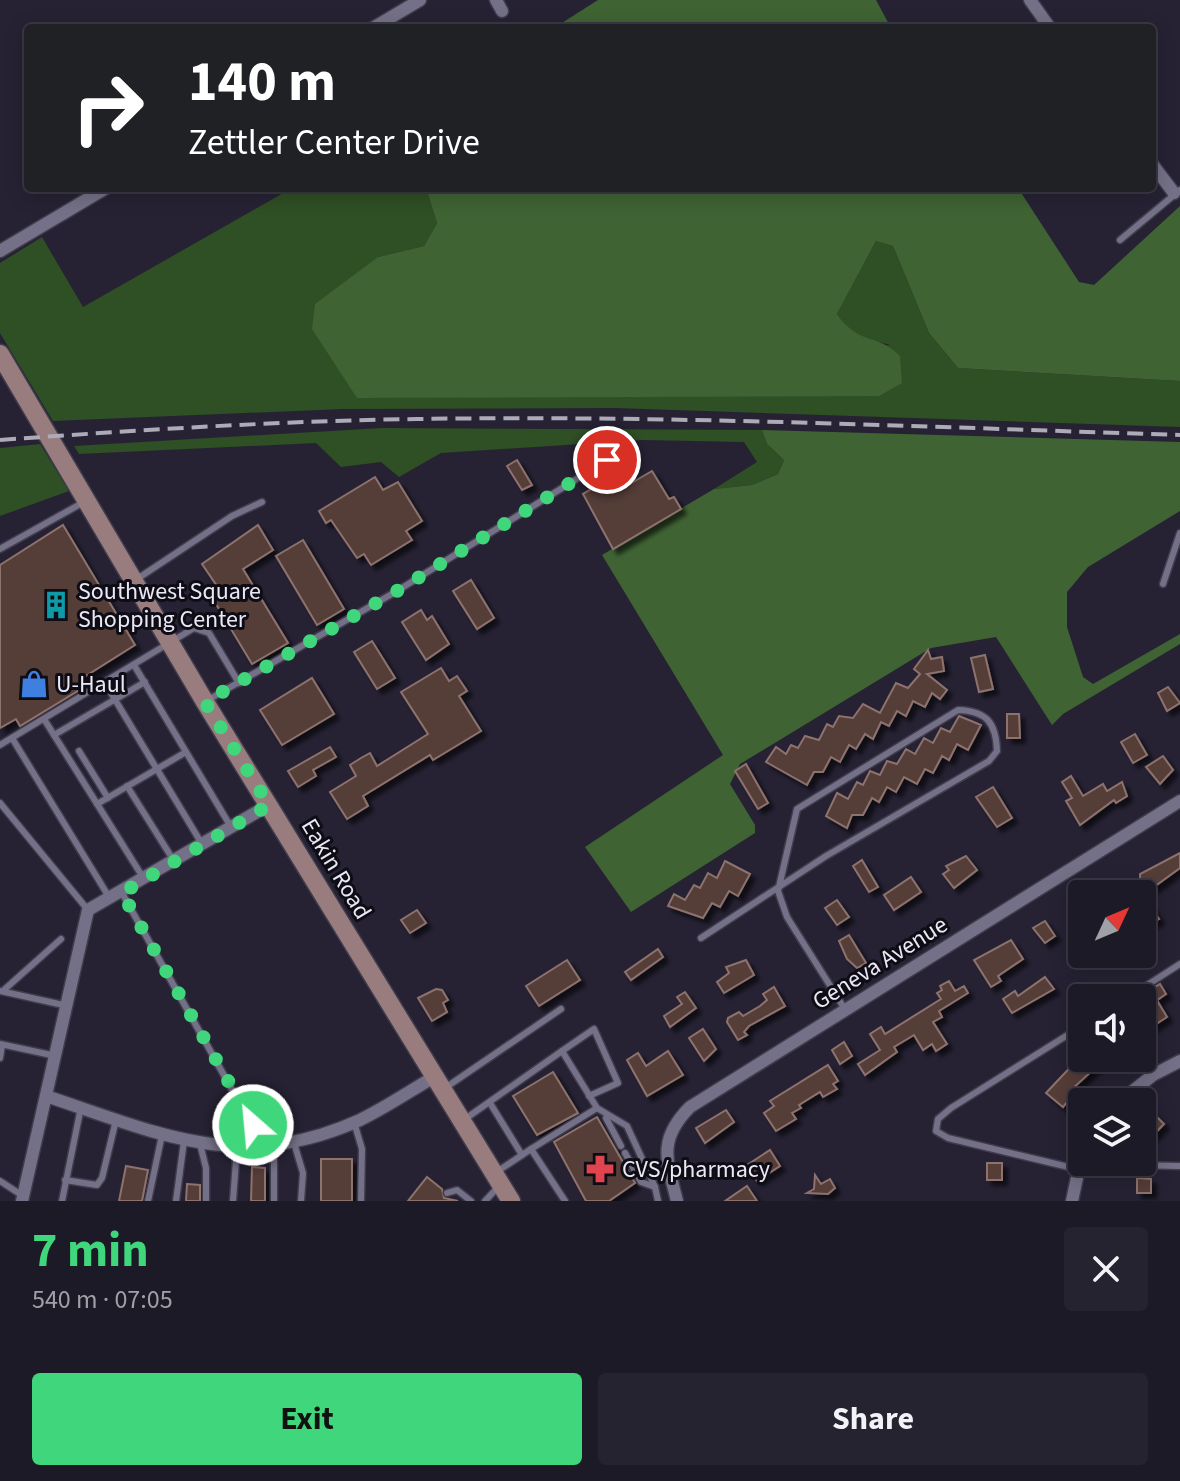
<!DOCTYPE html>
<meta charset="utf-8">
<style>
:root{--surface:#1c1a27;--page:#25232f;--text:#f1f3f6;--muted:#a0a1a7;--line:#3a3844;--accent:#40d77c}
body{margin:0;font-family:"Source Sans 3",sans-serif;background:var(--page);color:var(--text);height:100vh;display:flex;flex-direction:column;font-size:30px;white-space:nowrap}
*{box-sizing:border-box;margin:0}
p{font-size:26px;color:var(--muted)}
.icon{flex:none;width:44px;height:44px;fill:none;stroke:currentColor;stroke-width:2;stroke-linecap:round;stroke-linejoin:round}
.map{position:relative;height:1201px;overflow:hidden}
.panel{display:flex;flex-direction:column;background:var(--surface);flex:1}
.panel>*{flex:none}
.banner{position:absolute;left:24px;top:24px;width:1132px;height:168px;border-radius:8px;box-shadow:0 4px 20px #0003,0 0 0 2px var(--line);background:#202124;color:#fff;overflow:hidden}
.needle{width:52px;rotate:46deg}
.buttons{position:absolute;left:1068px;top:880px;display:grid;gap:16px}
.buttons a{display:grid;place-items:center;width:88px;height:88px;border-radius:8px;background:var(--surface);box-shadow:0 4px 20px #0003,0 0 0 2px var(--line);font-size:40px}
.pin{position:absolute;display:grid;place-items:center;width:68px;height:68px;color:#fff;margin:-34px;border:4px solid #fff;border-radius:50%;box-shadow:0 2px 8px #0007}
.me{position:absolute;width:88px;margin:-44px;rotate:333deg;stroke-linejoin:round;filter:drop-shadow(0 0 6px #0008)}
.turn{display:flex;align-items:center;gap:28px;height:168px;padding:0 32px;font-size:36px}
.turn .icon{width:104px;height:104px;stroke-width:2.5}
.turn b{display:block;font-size:56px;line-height:68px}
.round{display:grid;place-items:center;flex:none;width:84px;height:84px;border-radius:8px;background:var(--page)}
.head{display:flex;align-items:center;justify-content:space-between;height:136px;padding:0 32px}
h1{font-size:48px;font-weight:700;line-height:60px;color:var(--accent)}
.cta{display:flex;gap:16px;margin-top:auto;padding:16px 32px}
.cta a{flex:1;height:92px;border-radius:8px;background:var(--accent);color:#111;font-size:32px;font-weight:700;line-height:92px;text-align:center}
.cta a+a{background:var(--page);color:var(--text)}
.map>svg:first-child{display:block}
.green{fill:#2f4f24}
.forest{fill:#3f6333}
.building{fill:#553d39;stroke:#8d726d;stroke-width:2;filter:url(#shadow)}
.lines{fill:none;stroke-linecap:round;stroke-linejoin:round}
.lane-casing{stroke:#3f3c4c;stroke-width:9}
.street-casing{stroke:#3f3c4c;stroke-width:15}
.secondary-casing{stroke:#3f3c4c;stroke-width:21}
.lane{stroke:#747087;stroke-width:6}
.street{stroke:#747087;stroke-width:12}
.secondary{stroke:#997c7e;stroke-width:18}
.rail{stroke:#aeabb9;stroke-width:4;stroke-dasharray:16 8;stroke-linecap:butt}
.route{stroke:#40d77c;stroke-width:14;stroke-dasharray:0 25.2}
.labels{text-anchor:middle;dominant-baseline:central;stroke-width:6;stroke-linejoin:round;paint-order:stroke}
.poi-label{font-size:24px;fill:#eae8f5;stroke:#0e0d15;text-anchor:start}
.street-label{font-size:24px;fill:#eae8f5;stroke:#0e0d15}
</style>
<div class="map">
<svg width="1180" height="1201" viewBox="0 0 1180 1201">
<defs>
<filter id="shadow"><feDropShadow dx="5" dy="5" stdDeviation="2" flood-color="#0009"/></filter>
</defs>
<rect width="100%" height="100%" fill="#262234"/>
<g class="green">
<path d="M292,188H426L437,223L424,246L378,257L357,398L625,396L890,345L851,334L837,314L876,241L893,246L929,333L958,368L1180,381V427L615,408L343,409L53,421L0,333V263L42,237L83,307Z"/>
<path d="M382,428L762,430L767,444L784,460L778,474L752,485L714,489L757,462L744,442L643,440L441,453L399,477L381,462L341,467L316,443L79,454L74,446Z"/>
<path d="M40,444L69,491L0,516V448Z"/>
</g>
<g class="forest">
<path d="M598,0H876L891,28H554Z"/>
<path d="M426,188H1018L1079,282L1094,285L1180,206V381L958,368L929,333L893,246L876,241L837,314C860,347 877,332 900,356L902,383L879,396L357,398L312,329L315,304L378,257L424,246L437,223Z"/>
<path d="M762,430L1180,442V511L1088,567L1067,592V627L1083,677L1093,684L1180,634V644L1063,714L1052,725L996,637L931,648L740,764L730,784L755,825V833L631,912L585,847L723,755L602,555L714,489L752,485L778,474L784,460L767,444Z"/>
</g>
<g class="building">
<path d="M517,460L532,485L522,490L507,466Z"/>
<path d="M652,471L669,499L674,497L681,509L613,549L583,494L614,476L621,489Z"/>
<path d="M375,477L383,490L398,482L422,521L406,531L412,540L371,565L364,554L357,558L331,520L326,523L319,511Z"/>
<path d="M63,525L135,645L81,679L86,686L20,726L16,719L0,728V565Z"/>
<path d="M258,525L273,550L243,569L288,643L252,664L210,594L219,589L202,564Z"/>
<path d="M303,540L344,609L317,625L276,556Z"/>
<path d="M471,580L494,618L477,629L453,591Z"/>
<path d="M421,610L427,620L432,616L449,644L426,660L402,622Z"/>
<path d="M372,641L395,678L377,689L354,652Z"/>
<path d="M928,650L931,659L942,657L944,671L927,674L947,690L940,699L932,693L925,707L913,701L906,716L897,711L889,726L881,722L873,739L865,734L856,749L849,745L840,762L831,757L823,772H814L807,785L766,762L776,747L786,754L791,745L798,748L805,736L819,740L827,724L833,727L839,716L853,718L863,704L880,713L896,683L908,688L920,674L914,669Z"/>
<path d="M985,655L993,689L979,692L971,658Z"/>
<path d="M441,668L449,681L457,676L467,691L459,696L481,731L433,760L430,755L363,796L368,806L347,819L330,792L356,776L350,765L361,758L370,753L377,766L428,734L401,692Z"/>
<path d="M312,678L334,714L282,745L260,710Z"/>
<path d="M1168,687L1180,703L1167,711L1158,693Z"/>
<path d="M1007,714H1019L1020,738H1007Z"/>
<path d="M959,716L981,725L968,750L957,744L949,760L942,756L933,773L925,769L917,784L904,777L896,792L887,787L879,802L872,798L863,815H852L847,828L826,816L837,793L848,799L857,782L863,785L870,771L880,775L887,761L897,764L906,749L915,754L924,738L933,743L941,728L950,732Z"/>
<path d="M1135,734L1147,755L1133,763L1121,742Z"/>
<path d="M330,747L336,757L313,770L316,776L298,787L288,771Z"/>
<path d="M1163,756L1173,770L1160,784L1146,767Z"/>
<path d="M746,764L768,803L758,809L735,771Z"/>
<path d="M1071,776L1083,796L1103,784L1107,791L1122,782L1127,796L1116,803L1114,800L1080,825L1066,801L1072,798L1062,782Z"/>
<path d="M993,787L1012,818L997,827L976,797Z"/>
<path d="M1180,853V868L1143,895L1159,919L1148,926L1142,917L1140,874Z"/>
<path d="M966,856L977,870L954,888L943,874L949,870L946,866Z"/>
<path d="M862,860L878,887L869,892L853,866Z"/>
<path d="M725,861L750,874L738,896L729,891L720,907L712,903L703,918L668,906L674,894L685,900L694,885L700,888L708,873L717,878Z"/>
<path d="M911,877L921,892L894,910L884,895Z"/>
<path d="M837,900L849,917L837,925L825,908Z"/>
<path d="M417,910L426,923L410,933L401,920Z"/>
<path d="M1045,921L1055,936L1045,943L1033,928Z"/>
<path d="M849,935L866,963L857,968L847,959L839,941Z"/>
<path d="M1011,940L1023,959L998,976L1001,981L991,987L974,960Z"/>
<path d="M658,949L663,957L631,980L625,972Z"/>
<path d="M567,960L580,980L539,1006L526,986Z"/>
<path d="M746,960L754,975L724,993L717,982L729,973L726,967Z"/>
<path d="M1045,977L1054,989L1012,1013L1003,999L1015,991L1018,996Z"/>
<path d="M949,981L955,991L964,986L968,993L939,1011L942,1017L933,1022L947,1044L936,1051L932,1044L923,1050L914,1035L894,1047L897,1052L865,1075L858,1064L880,1050L870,1034L881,1027L885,1034L941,999L937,993L942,990L940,986Z"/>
<path d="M1160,984L1166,994L1150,1005L1144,994Z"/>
<path d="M774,987L785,1006L749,1026L744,1032L747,1035L738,1040L727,1022L728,1018L739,1012L743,1016L760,1006L767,1000L763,994Z"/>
<path d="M436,989L442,990L448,1000L443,1003L447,1012L432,1021L418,998Z"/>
<path d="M685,992L696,1008L670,1027L664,1016L682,1004L677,997Z"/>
<path d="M1158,1002L1167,1017L1147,1030L1142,1012Z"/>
<path d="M703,1029L716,1049L704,1061L689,1038Z"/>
<path d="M844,1042L852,1056L840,1064L832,1050Z"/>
<path d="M668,1051L683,1075L647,1096L627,1060L638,1053L646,1066Z"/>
<path d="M1079,1058H1106L1070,1091L1074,1094L1063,1107L1046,1093Z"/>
<path d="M828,1065L838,1081L833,1084L837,1089L823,1097L820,1092L799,1105L801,1108L792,1113L796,1119L776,1131L764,1113L774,1106L770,1101Z"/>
<path d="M553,1072L578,1113L537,1135L513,1096Z"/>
<path d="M1149,1109L1164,1124L1142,1147V1116Z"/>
<path d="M726,1110L734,1122L705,1143L696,1128Z"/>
<path d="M597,1117L635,1183L609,1201H586L554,1142Z"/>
<path d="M770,1150L780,1166L757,1181L747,1165Z"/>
<rect x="321" y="1159" width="31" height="42"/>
<rect x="987" y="1163" width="15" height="17"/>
<path d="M126,1166L148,1170L142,1201H119Z"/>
<path d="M252,1167L265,1168V1201H251Z"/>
<path d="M815,1175L821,1184L830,1179L835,1188L828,1194L807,1193L814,1189Z"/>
<path d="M427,1177L442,1189L444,1198L458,1201H408Z"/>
<path d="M1137,1178L1151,1179V1193H1137Z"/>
<path d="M187,1184L200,1185V1201H186Z"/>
<path d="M747,1186L757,1201H725Z"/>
</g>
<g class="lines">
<defs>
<g id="lane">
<path d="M1120,240L1180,190"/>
<path d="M0,549L84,502"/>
<path d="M137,579L232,516L262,502"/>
<path d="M1163,584L1180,533"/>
<path d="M134,665L231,827"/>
<path d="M105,683L202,844"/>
<path d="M208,700L397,591L607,460"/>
<path d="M44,719L144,879"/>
<path d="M54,735L145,682"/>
<path d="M12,738L109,897"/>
<path d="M0,745L194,628L209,633L239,683"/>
<path d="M79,751L108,798"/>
<path d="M127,786L174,861"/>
<path d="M0,803L88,910"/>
<path d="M97,804L186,752"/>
<path d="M122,893L263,1145"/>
<path d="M701,938L826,856L989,761L997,751C996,723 987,711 958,710L797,809L778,891L787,917L846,1011"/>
<path d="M5,989L61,939"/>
<path d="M0,991L68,1006"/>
<path d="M1127,998L1180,964"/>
<path d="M0,1044L56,1056"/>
<path d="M562,1051L594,1029L618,1083L589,1096"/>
<path d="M0,1058L2,1045"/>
<path d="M445,1088L561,1009"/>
<path d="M490,1103L522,1155"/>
<path d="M606,1118L621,1146"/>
<path d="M465,1119L562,1051L597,1108L627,1126L655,1187L658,1201"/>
<path d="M354,1122L362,1149L361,1201"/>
<path d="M294,1143L303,1173L301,1201"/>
<path d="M200,1144L206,1168V1201"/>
<path d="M531,1149L597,1108"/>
<path d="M625,1153L641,1182L655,1187"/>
<path d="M1080,1164L1180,1166"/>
<path d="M1077,1169L948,1138L936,1131L938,1119L951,1108L1082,1026"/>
<path d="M495,1173L531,1149L565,1201"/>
<path d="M65,1180L97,1185L102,1178L116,1120"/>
<path d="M0,1181L23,1196"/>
<path d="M447,1193L457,1190L471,1201"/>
<path d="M62,1201L81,1107"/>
<path d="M148,1201L162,1135"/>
<path d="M176,1201L184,1141"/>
<path d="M233,1201L237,1147"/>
<path d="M274,1201V1146"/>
<path d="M485,1201L499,1186"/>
</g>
<g id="street">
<path d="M496,0L502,11"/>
<path d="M1030,0L1050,28"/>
<path d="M373,28L420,0"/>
<path d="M1152,164L1174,193"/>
<path d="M0,251L106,188"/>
<path d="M46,1096C160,1134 241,1174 360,1120C385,1108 410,1091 434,1077"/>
<path d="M1119,1102L1153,1075L1180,1061"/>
<path d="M22,1201L88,910L269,805"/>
<path d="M677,1201C667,1161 657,1140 690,1107L1180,801"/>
<path d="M1072,1201L1082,1154"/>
</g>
<path id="secondary" d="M0,354L205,702L511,1201"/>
</defs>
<use href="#lane" class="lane-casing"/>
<use href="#street" class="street-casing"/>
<use href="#secondary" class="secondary-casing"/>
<use href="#lane" class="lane"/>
<use href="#street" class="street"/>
<use href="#secondary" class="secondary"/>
<path class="rail" d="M0,440C139,430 278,421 417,419C672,415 926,427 1180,435"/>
</g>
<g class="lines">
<path class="route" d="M253,1125L122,893L269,805L205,702L397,591L607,460"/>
</g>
<defs>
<symbol id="building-bare" viewBox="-9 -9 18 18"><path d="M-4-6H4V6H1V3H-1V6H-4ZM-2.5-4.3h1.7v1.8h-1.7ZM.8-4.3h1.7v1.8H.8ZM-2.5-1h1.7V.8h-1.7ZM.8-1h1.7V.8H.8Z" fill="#0f9aa8" stroke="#0e0d15" stroke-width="2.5" paint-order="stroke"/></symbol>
<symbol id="shop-bare" viewBox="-9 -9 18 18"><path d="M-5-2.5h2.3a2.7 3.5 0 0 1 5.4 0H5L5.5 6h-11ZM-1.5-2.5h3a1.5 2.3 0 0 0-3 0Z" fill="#3f7fe0" stroke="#0e0d15" stroke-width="2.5" paint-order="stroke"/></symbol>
<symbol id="pharmacy-bare" viewBox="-9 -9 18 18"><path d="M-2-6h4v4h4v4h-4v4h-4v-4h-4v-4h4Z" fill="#e0444e" stroke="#0e0d15" stroke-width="2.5" paint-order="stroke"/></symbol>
</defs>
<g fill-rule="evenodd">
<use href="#building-bare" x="36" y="585" width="40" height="40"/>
<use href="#shop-bare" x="14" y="664" width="40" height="40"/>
<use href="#pharmacy-bare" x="580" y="1149" width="40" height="40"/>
</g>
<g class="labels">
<g class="poi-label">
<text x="78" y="591">Southwest Square<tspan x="78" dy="28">Shopping Center</tspan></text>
<text x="56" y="684">U-Haul</text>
<text x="622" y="1169">CVS/pharmacy</text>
</g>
<g class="street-label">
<text transform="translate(336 869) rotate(59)">Eakin Road</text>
<text transform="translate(880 963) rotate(-32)">Geneva Avenue</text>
</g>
</g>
</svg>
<div class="buttons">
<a><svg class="needle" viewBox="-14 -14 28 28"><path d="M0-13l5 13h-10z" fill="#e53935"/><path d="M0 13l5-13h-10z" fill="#a0a1a7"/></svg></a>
<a><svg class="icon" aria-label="sound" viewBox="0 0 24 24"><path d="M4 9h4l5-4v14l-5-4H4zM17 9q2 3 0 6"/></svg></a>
<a><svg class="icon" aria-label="layers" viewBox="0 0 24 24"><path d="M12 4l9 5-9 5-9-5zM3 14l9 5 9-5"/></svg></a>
</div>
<div class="pin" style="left:607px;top:460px;background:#d93025"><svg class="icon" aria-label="arrive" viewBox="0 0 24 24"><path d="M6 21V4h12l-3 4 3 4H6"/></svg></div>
<svg class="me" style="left:253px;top:1125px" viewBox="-20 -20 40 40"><circle r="17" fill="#40d77c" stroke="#fff" stroke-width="3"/><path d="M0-11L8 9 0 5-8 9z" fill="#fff"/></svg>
<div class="banner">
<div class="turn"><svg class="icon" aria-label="right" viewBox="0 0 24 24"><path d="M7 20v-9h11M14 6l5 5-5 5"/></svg><div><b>140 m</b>Zettler Center Drive</div></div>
</div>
</div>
<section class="panel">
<div class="head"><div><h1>7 min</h1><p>540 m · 07:05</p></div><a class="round"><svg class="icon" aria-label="close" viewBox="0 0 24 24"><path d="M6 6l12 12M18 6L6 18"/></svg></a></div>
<div class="cta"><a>Exit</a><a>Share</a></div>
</section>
